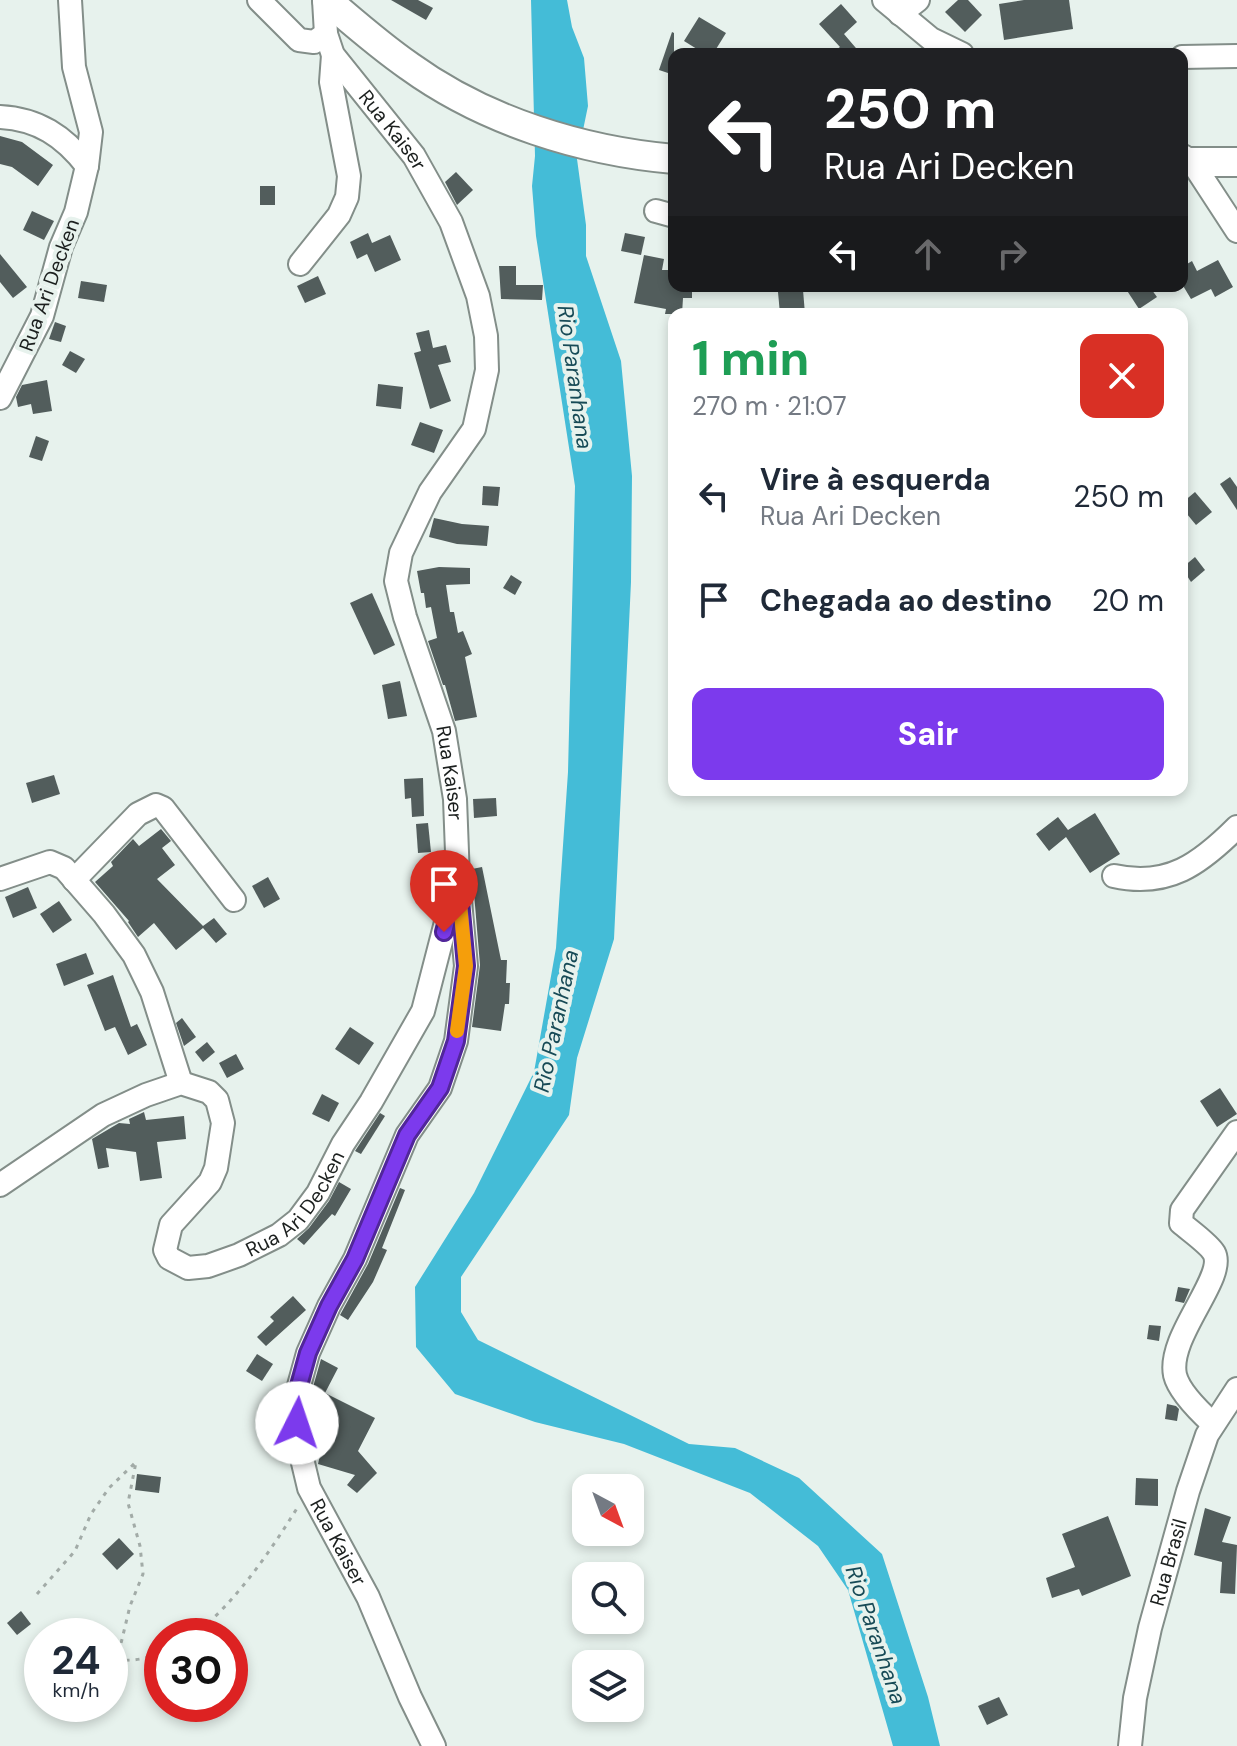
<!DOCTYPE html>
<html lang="pt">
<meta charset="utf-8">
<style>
:root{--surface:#fff;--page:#f2f2f3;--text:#1f2937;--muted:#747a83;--accent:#7c3aed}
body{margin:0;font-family:"DM Sans",sans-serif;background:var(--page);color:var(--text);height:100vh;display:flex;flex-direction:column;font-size:30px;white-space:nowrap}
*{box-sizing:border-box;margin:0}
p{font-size:26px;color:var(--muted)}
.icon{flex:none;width:44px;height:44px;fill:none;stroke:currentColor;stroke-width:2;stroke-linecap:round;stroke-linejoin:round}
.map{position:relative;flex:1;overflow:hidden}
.panel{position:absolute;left:668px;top:308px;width:520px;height:488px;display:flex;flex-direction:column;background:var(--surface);border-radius:16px;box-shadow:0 4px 12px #0003}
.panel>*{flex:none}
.hud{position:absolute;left:668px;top:48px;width:520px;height:244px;border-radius:16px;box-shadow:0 4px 12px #0003;background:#202124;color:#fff;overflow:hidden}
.needle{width:52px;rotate:139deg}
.buttons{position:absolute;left:572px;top:1474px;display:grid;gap:16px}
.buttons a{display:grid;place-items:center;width:72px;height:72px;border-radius:16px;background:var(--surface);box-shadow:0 4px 12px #0003;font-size:40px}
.speed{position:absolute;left:24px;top:1618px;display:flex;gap:16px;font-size:40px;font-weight:700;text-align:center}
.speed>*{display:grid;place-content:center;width:104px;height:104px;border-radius:50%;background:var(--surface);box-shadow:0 4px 12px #0003;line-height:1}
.speed small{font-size:20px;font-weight:400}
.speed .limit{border:12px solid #d22;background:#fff;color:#111}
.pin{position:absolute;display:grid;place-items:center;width:68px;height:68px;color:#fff;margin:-82px -34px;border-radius:50% 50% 50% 0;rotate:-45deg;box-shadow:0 0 8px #0007}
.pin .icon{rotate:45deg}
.me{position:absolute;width:88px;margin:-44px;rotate:4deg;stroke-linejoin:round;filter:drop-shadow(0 0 6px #0008)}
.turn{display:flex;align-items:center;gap:28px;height:168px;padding:0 24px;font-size:36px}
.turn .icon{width:104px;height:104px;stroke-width:2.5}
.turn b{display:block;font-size:56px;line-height:68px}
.lanes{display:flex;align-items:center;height:76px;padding:0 24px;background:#0003;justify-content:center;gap:40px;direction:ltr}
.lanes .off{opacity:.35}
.round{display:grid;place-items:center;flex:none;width:84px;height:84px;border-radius:16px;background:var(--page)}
.head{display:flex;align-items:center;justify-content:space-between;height:136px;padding:0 24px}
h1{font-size:48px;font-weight:800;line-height:60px;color:#1e9e55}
.cta{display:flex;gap:16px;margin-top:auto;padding:16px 24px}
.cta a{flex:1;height:92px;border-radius:16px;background:var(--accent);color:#fff;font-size:32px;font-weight:800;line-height:92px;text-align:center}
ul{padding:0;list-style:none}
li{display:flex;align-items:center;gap:24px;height:104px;padding:0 24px}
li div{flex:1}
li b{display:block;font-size:30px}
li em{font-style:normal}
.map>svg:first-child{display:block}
.water{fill:#44bcd7}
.building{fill:#525d5c}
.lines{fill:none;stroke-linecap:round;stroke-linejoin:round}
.minor-casing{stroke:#838e89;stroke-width:26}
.major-casing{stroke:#838e89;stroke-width:32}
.path{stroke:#a2aba7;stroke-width:3;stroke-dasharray:4 6;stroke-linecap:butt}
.minor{stroke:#fff;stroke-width:22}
.major{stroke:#fff;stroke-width:28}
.route-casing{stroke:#51269a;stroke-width:20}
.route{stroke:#7c3aed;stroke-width:14}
.slow{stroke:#f59e0b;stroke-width:14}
.labels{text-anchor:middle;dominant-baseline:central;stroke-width:8;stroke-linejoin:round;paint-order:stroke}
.street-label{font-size:20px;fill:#1b1f1e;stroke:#e7f2ed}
.water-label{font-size:22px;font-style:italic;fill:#174a56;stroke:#e7f2ed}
</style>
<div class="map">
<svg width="1237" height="1746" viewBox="0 0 1237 1746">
<rect width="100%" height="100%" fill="#e7f2ed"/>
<path class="water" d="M531,0H567L572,27L584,58L588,106L577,159L586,225V256L621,361L632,476L631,582L614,939L577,1058L569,1115L461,1277V1312L478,1340L689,1444L735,1448L799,1478L882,1554L928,1697L940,1746H893L848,1590L818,1546L750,1493L624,1444L535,1422L455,1394L416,1347L415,1287L474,1193L534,1072L556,948L568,772L575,486L536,236L532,186L535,156Z"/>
<g class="building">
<path d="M391,0H418L433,8L426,20Z"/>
<path d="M958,0H968L982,15L965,32L945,12Z"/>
<path d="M1024,0H1069L1073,29L1004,40L999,4Z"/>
<path d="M841,4L857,22L844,34L861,54H831L840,47L819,24Z"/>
<path d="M699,17L726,33L713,54H705L684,41Z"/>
<path d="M672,32L674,33V75L659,70Z"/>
<path d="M0,136L22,142L53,165L38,186L12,167L0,164Z"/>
<path d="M456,172L473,190L457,205L445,182Z"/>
<rect x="260" y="186" width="15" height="19"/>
<path d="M32,211L54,221L44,240L23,230Z"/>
<path d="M368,233L372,243L390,235L401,260L375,272L367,254L357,259L350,242Z"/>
<path d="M625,233L645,237L641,255L621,251Z"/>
<path d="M0,254L27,287L13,298L0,282Z"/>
<path d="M644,255L664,259L662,270H674V286H692V298H683L682,314H665L666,309L634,303Z"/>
<path d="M1218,260L1233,287L1215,297L1211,289L1191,299L1182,284V267L1192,261L1197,271Z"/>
<path d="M499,266H516V285H543L542,300L501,299Z"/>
<path d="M318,276L326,294L305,303L297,286Z"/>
<path d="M81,281L107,285L104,302L78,298Z"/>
<path d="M1124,286H1149L1157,297L1139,309Z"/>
<path d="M803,290L805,314H780L778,292Z"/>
<path d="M55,322L66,326L61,342L49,339Z"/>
<path d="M429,330L433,348L446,345L451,362L438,365L451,401L430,409L414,353L421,351L416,333Z"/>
<path d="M70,351L85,359L76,373L62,365Z"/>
<path d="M47,380L52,411L33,414L31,404L18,407L16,397L22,385Z"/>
<path d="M378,384L403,387L401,409L376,406Z"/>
<path d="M420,422L443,430L434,453L411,445Z"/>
<path d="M36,436L49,441L42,461L29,457Z"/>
<path d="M1230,477L1237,487V510L1220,484Z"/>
<path d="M483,486L500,487L498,506L482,505Z"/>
<path d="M1195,492L1212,512L1196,525L1182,508V503Z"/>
<path d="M434,518L462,524L489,526L487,546L457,544L429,537Z"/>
<path d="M1195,557L1205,570L1191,582L1182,568Z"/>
<path d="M439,567L470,568V584L446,585L450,612H454L458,633L463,631L472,654L465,657L477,717L455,721L445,685H443L428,641L437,638L431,607L426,608L424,593H421L417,571Z"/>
<path d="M511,575L522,582L515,595L503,588Z"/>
<path d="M372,593L395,645L374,655L350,603Z"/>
<path d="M400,681L407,716L388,719L382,685Z"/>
<path d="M54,775L60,794L32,803L26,783Z"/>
<path d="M423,778L424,816L412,817L411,798L405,799L404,779Z"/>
<path d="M496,798L497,816L474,818L473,799Z"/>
<path d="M1095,813L1120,854L1090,873L1066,837L1049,851L1036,834L1058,817L1068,830Z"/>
<path d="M428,823L431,852L418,853L416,824Z"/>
<path d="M161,829L171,841L162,848L175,865L157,879L203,926L214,918L227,934L216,943L203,928L176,950L154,923L138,937L128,922L129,921L95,882L113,866L111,862L133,839L139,846Z"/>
<path d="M482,867L501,960H507L506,983H510L509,1004H505L501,1031L472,1027L480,965L472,869Z"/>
<path d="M268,877L280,899L264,908L252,886Z"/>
<path d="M28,887L37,908L13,918L5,897Z"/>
<path d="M59,901L72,920L53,933L40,914Z"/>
<path d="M86,953L94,974L64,986L56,964Z"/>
<path d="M113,975L131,1027L137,1024L147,1045L128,1055L115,1027L105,1031L87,985Z"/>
<path d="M182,1018L196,1037L184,1046L176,1023Z"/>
<path d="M350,1027L374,1043L359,1065L335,1049Z"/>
<path d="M207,1042L215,1052L203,1062L195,1052Z"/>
<path d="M236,1054L244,1069L227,1078L219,1063Z"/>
<path d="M1220,1088L1237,1114L1217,1127L1200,1101Z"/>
<path d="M322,1094L339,1103L329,1122L312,1114Z"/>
<path d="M144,1112L146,1120L184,1116L186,1139L157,1142L162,1178L140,1181L136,1152L106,1148L109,1167L98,1169L92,1139L119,1123L130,1124L129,1119Z"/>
<path d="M380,1113L385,1116L361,1154L355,1151Z"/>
<path d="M339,1182L351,1189L335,1216L332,1214L304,1245L297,1239L309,1228L329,1201Z"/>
<path d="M400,1188L405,1190L382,1248L387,1250L373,1282L348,1320L340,1315L368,1264Z"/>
<path d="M1178,1287L1190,1289L1184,1303L1175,1301Z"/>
<path d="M293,1296L306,1310L266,1346L257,1337L274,1321L270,1317Z"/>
<path d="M1149,1325L1161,1326L1159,1341L1147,1339Z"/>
<path d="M257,1354L273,1364L262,1381L246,1371Z"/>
<path d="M321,1359L338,1368L325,1393L375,1418L358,1451L377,1473L357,1493L347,1485L355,1475L318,1464L321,1451L314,1449L312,1438L321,1409L309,1401Z"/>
<path d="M1167,1404L1176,1406L1179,1409L1177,1421L1165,1419Z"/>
<path d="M137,1474L161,1477L159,1493L135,1490Z"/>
<path d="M1136,1478L1158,1479V1506L1135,1505Z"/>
<path d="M1205,1508L1231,1517L1222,1542L1237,1545L1235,1594L1220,1593L1222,1562L1194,1555Z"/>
<path d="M1108,1516L1131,1576L1082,1596L1079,1589L1052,1598L1046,1578L1075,1567L1062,1534Z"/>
<path d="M119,1538L134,1554L117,1570L102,1554Z"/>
<path d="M21,1611L31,1624L17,1635L7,1623Z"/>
<path d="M999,1697L1008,1715L987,1725L978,1706Z"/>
</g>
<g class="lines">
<defs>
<g id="minor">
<path d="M70,0L74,67L91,132L87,166"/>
<path d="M259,0L299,40L314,42L326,34"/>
<path id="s1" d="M324,0L326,34L333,55L414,156L451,222L478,296L486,336L487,370L474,429L430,492L401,553L396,581L405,617L444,731L455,799L458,879L466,966L456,1041L440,1088L407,1135L355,1259L329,1306L308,1353L295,1400L299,1446L309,1488L368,1597L410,1697L434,1746"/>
<path d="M884,0L931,39L962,54"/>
<path d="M900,14L918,0"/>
<path d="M1182,57L1237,56"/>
<path d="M0,117C38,119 64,136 87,166L76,212L61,247L42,316L0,398"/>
<path d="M1183,156L1192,162L1237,231"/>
<path d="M656,211L674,216"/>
<path d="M300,264L339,215L347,197L349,176L331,82L333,55"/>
<path d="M1114,876C1168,888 1200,864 1237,827"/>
<path d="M0,879L50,862L64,868L104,914L134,955L152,992L181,1083"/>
<path d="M74,880L138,814L156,805L163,808L234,900"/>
<path id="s2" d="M0,1185L103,1115L146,1095L181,1083L209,1092L217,1100L223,1123L216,1168L210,1182L171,1225L165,1250L169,1258L188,1268L208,1266L239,1255L279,1235L298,1220L318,1193L343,1144L371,1102L423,1011L453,895"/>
<path d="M1213,1424C1201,1413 1179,1392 1175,1375C1167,1336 1227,1277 1214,1253C1209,1244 1189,1230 1181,1223L1182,1210L1237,1132"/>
<path id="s3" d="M1130,1746L1135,1698L1150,1628L1188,1491L1207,1435L1237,1389"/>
</g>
<g id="major">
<path d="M327,0C354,23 380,46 409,66C485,121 582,151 674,159"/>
<path d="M1182,162H1237"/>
</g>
</defs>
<use href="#minor" class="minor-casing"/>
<use href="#major" class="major-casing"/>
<g class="path">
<path d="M37,1594L75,1551L91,1514L109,1488L136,1462L128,1503L140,1546L143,1574L130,1606L117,1660C133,1661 148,1659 162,1652"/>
<path d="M193,1636C236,1602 270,1552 299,1505"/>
</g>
<use href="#minor" class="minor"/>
<use href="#major" class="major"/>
</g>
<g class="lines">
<defs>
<path id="route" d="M297,1423L295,1400L308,1353L329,1306L355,1259L407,1135L440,1088L456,1041L466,966L458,879L444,932"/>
</defs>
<use href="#route" class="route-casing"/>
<use href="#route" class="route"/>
<path class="slow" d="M457,1031L466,966L460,904"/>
</g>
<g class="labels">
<g class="street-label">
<text stroke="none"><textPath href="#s1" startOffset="152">Rua Kaiser</textPath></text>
<text transform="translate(49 285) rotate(-70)">Rua Ari Decken</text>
<text stroke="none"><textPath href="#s1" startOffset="848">Rua Kaiser</textPath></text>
<text stroke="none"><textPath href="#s2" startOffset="580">Rua Ari Decken</textPath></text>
<text stroke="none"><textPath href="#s1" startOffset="1664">Rua Kaiser</textPath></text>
<text stroke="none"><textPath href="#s3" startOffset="188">Rua Brasil</textPath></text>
</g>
<g class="water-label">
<text transform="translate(575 377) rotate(82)">Rio Paranhana</text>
<text transform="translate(556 1021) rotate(-78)">Rio Paranhana</text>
<text transform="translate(876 1635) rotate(71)">Rio Paranhana</text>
</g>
</g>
</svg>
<div class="buttons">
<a><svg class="needle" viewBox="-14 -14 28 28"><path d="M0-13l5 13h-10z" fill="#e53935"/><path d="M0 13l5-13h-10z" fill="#747a83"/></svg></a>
<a><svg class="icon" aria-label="search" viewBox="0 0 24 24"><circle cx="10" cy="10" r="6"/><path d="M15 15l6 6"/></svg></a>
<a><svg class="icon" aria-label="layers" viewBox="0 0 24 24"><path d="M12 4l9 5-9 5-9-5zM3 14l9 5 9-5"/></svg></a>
</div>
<div class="speed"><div>24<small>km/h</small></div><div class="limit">30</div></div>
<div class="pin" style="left:444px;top:932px;background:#d93025"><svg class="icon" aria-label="arrive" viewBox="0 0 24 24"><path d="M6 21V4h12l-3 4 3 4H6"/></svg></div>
<svg class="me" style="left:297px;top:1423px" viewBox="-20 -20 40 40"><circle r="19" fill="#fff"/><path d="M0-13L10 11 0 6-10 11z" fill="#7c3aed"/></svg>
<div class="hud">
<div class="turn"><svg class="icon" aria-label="left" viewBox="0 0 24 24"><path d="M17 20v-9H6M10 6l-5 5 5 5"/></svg><div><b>250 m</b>Rua Ari Decken</div></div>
<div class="lanes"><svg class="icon" aria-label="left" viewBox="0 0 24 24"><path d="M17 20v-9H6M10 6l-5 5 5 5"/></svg><svg class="icon off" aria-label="ahead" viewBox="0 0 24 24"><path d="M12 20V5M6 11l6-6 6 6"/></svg><svg class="icon off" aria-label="right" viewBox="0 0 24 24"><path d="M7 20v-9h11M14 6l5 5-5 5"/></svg></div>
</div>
<section class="panel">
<div class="head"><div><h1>1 min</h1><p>270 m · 21:07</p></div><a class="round" style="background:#d93025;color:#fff"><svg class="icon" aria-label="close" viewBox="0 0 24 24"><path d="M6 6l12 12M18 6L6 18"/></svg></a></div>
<ul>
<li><svg class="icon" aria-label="left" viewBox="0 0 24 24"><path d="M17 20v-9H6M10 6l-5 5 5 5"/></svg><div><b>Vire à esquerda</b><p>Rua Ari Decken</p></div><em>250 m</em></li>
<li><svg class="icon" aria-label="arrive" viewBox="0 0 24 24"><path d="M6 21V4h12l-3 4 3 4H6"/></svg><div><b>Chegada ao destino</b></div><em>20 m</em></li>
</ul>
<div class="cta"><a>Sair</a></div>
</section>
</div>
